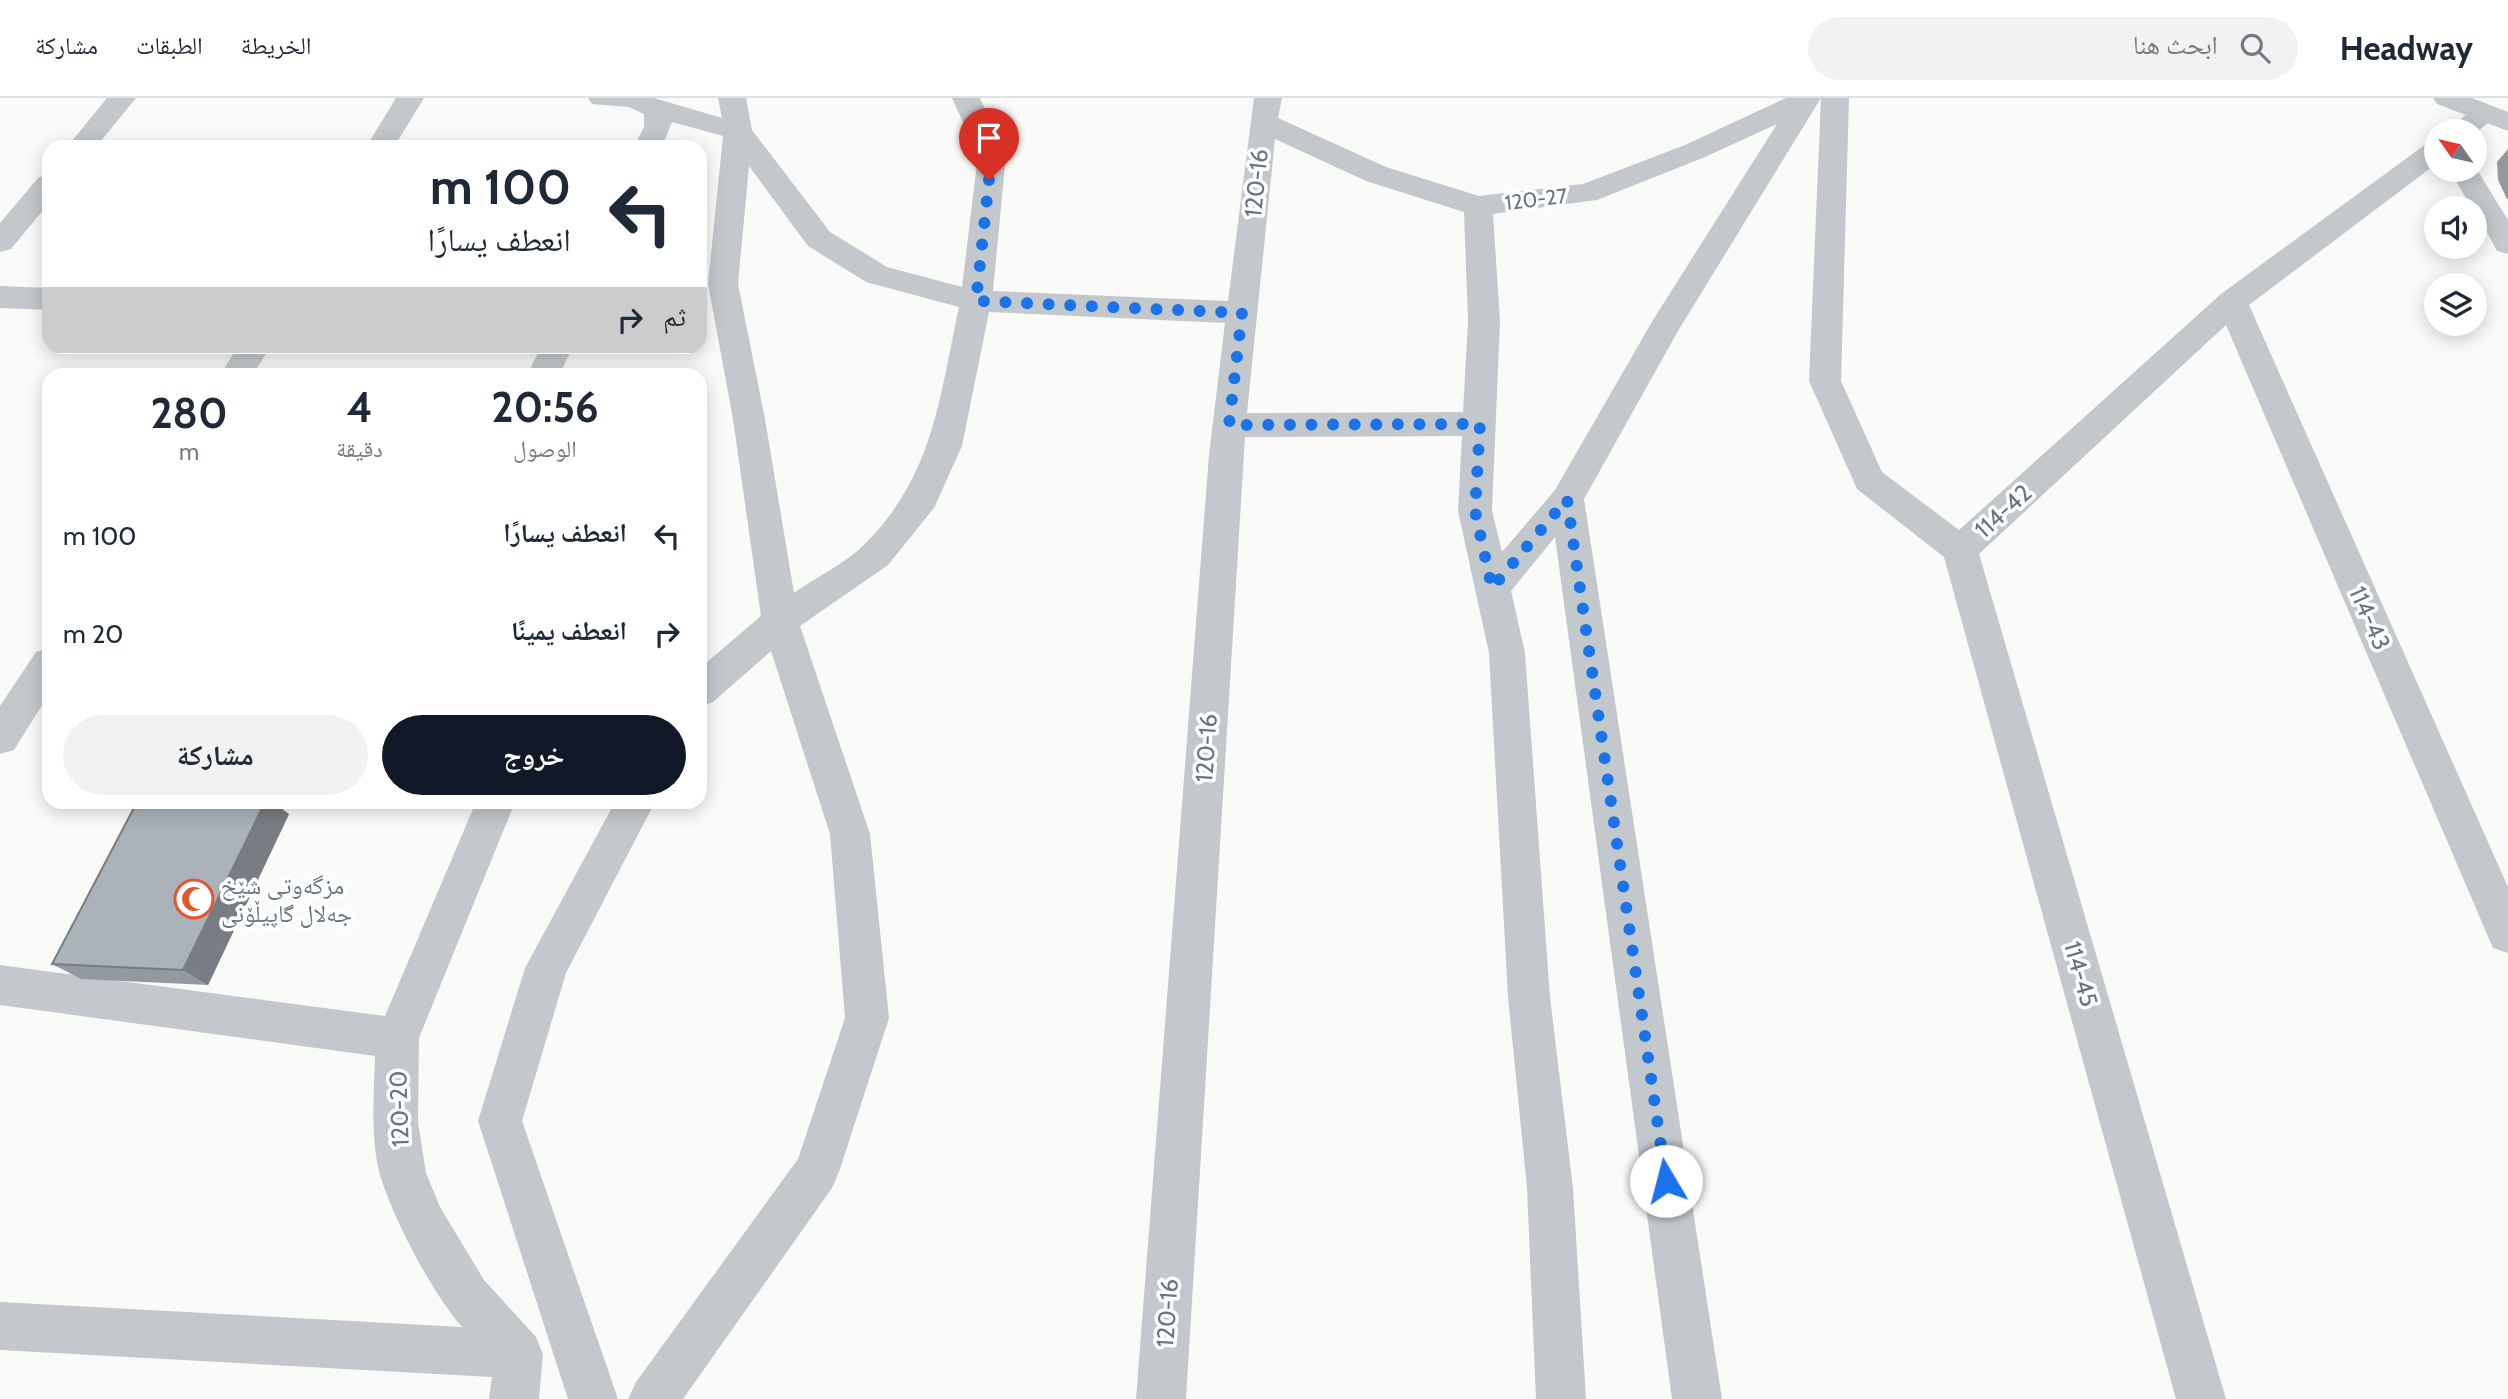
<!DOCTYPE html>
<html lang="ar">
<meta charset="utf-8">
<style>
:root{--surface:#fff;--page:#f2f2f3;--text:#1f2937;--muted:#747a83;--line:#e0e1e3;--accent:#111827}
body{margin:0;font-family:Cabin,"Noto Naskh Arabic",sans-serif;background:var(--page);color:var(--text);direction:rtl;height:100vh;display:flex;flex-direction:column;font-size:26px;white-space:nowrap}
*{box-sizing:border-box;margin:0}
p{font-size:23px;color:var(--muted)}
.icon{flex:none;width:38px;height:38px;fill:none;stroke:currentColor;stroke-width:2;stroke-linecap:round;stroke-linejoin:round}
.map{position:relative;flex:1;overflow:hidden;direction:ltr}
.sheet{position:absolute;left:42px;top:270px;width:665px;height:441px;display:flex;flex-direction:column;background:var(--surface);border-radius:21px;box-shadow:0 4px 18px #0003;direction:rtl}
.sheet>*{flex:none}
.top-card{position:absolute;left:42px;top:42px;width:665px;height:214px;border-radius:21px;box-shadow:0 4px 18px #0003;direction:rtl;background:#fff;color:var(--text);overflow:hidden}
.needle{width:46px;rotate:304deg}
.fabs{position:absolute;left:2424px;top:21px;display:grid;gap:14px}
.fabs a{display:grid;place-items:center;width:63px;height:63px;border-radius:50%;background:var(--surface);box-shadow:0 4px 18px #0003;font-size:35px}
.pin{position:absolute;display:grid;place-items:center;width:60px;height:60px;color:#fff;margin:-72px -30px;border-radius:50% 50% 50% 0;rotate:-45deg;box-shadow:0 0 7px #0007}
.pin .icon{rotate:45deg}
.me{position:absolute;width:77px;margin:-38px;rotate:352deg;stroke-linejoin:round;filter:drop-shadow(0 0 5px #0008)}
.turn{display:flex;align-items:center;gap:24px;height:147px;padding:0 21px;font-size:32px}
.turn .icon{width:91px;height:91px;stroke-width:2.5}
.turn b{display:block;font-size:49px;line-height:60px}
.then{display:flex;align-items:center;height:66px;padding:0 21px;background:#0003;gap:14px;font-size:26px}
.eta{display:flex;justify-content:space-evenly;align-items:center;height:119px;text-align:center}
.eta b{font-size:42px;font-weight:700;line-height:49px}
.cta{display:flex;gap:14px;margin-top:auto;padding:14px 21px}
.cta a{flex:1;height:80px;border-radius:42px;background:var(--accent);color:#fff;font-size:28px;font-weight:700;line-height:80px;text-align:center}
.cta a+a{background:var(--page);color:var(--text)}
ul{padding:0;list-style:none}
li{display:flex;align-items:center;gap:21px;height:98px;padding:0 21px}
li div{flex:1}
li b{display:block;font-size:26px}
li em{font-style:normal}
header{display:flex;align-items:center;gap:42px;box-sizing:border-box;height:98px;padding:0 35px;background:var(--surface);border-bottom:2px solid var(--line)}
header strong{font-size:33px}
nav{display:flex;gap:38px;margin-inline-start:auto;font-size:24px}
.search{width:490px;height:63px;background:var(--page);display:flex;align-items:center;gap:18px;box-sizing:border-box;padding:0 24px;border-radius:38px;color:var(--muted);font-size:26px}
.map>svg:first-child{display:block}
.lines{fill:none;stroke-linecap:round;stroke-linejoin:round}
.minor{fill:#c3c8cc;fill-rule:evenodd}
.tertiary{fill:#c3c8cc;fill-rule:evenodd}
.wall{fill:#929a9f}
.shaded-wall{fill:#777d82}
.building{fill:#aab3b9;stroke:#777d82;stroke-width:2}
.route{stroke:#1a73e8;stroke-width:12;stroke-dasharray:0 21.6}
.labels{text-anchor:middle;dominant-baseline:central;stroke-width:7;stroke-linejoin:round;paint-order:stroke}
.far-street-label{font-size:21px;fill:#657683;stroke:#fff}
.street-label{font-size:24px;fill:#657683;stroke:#fff}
.poi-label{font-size:24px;fill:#657683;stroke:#fff;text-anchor:start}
</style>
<header>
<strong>Headway</strong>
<div class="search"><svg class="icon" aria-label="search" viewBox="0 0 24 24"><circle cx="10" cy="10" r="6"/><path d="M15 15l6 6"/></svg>ابحث هنا</div>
<nav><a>الخريطة</a><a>الطبقات</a><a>مشاركة</a></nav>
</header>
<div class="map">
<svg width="2508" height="1301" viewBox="0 0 2508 1301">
<rect width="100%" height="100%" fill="#fafaf8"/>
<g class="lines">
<g class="minor">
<path d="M107,0H136L96,49H67Z"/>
<path d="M396,0H424L394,49H366Z"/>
<path d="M588,0H654L722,20L718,0H746L752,32L830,134L887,169L962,189L978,57L952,0H980L1006,57L993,193L1228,203L1254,0H1282L1278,20L1386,69L1479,98L1583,86L1685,47L1786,0H1821L1678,233L1584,401L1722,1301H1672L1555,439L1511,493L1525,555L1550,899L1573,1090L1586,1301H1536L1527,1090L1508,899L1489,555L1458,413L1462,338L1245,339L1186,1301H1136L1209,357L1225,225L989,214L962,348L934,410L888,467L800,528L870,736L889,920L839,1074L832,1090L683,1301H628L636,1284L798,1061L845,920L830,736L771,553L713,604L700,609V570L761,518L733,321L708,186L723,38L672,24L662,49H634L644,29V16L629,9L592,6ZM1777,26L1653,222L1555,392L1502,454L1492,413L1500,223L1493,116L1597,102L1705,59ZM1275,41L1366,83L1464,114L1468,223L1463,314L1247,315ZM749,68L808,148L866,184L959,209C939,301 934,376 865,446C846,465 816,479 794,495L765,321L738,186Z"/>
<path d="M1821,0H1849L1841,283L1882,374L1959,432L2221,196L2426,46L2436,43V66L2249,207L2508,789V855L2493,850L2226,227L1979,456L2226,1301H2176L1944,459L1857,391L1809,283Z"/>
<path d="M2485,6L2495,9L2499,15L2474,37V33H2447L2475,9Z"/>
<path d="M2474,67L2508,122V156L2497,153L2474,110H2472L2449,72H2474Z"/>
<path d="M49,77V105L11,151L0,154V125L39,79Z"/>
<path d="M0,188L49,190V212L0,210Z"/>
<path d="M238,248H271L253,276H221Z"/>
<path d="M541,248H573L560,276H528Z"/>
<path d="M49,550V596L14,652L0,656V608L36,554Z"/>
<path d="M476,704H515L419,940L418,1024L426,1075L440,1109L484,1182L536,1239L543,1256L539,1301H489L492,1279L0,1252V1204L462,1229C432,1195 393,1120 380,1077C370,1039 374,996 375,958L0,907V867L385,918Z"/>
<path d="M615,704H655L566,875L522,1023L618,1301H568L478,1023L525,870Z"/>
</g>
<path class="tertiary" d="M2433,0H2472L2508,14V33L2437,6Z"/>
</g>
<g class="wall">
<path d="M2508,51V101H2507L2498,82L2497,64Z"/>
<path d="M289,716L208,887L81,881L52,866Z"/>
</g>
<path class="shaded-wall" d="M265,704H273L289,716L208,887L183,872Z"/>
<path class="building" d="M137,704H265L183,872L52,866Z"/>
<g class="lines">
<path class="route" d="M989,82L976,203L1242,215L1229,327L1480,326L1475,413L1492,490L1567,401L1666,1083"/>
</g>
<defs>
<symbol id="mosque-ring" viewBox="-11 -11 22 22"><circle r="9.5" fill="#fff" stroke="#e4572e" stroke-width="1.5"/><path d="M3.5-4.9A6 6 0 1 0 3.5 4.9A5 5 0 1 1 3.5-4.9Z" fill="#e4572e"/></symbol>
</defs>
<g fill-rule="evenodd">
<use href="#mosque-ring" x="172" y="779" width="44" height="44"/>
</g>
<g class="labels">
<g class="far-street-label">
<text transform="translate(1536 101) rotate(-7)">120-27</text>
</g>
<g class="street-label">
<text transform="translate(1256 85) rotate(-84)">120-16</text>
<text transform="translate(2003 413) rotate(-42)">114-42</text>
<text transform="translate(2370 520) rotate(66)">114-43</text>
<text transform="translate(1206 650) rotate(-86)">120-16</text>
<text transform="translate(2081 876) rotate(74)">114-45</text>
<text transform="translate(399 1011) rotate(-92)">120-20</text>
<text transform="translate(1167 1215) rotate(-86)">120-16</text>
</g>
<g class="poi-label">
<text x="221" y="787">مزگەوتی شێخ<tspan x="221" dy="28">جەلال گاپیڵۆنی</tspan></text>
</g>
</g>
</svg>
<div class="fabs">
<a><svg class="needle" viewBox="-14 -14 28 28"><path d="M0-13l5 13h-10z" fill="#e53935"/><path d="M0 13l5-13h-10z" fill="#747a83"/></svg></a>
<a><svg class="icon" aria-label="sound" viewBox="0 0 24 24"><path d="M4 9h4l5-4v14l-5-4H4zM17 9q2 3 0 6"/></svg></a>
<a><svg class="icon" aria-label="layers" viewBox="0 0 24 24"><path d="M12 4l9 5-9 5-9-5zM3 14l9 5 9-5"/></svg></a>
</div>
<div class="pin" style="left:989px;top:82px;background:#d93025"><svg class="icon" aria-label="arrive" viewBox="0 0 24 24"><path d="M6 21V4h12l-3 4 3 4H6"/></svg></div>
<svg class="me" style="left:1666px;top:1083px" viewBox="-20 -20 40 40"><circle r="19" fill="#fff"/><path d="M0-13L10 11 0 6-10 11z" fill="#1a73e8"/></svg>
<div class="top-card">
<div class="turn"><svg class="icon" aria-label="left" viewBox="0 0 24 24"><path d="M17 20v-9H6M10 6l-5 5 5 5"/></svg><div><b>100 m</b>انعطف يسارًا</div></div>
<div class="then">ثم<svg class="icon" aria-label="right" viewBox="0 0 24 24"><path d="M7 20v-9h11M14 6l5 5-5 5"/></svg></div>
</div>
<section class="sheet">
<div class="eta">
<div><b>20:56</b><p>الوصول</p></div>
<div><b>4</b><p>دقيقة</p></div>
<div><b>280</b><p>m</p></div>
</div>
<ul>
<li><svg class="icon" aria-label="left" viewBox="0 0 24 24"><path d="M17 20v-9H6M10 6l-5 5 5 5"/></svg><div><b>انعطف يسارًا</b></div><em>100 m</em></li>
<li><svg class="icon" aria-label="right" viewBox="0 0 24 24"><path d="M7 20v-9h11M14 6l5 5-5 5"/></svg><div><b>انعطف يمينًا</b></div><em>20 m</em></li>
</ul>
<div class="cta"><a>خروج</a><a>مشاركة</a></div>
</section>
</div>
